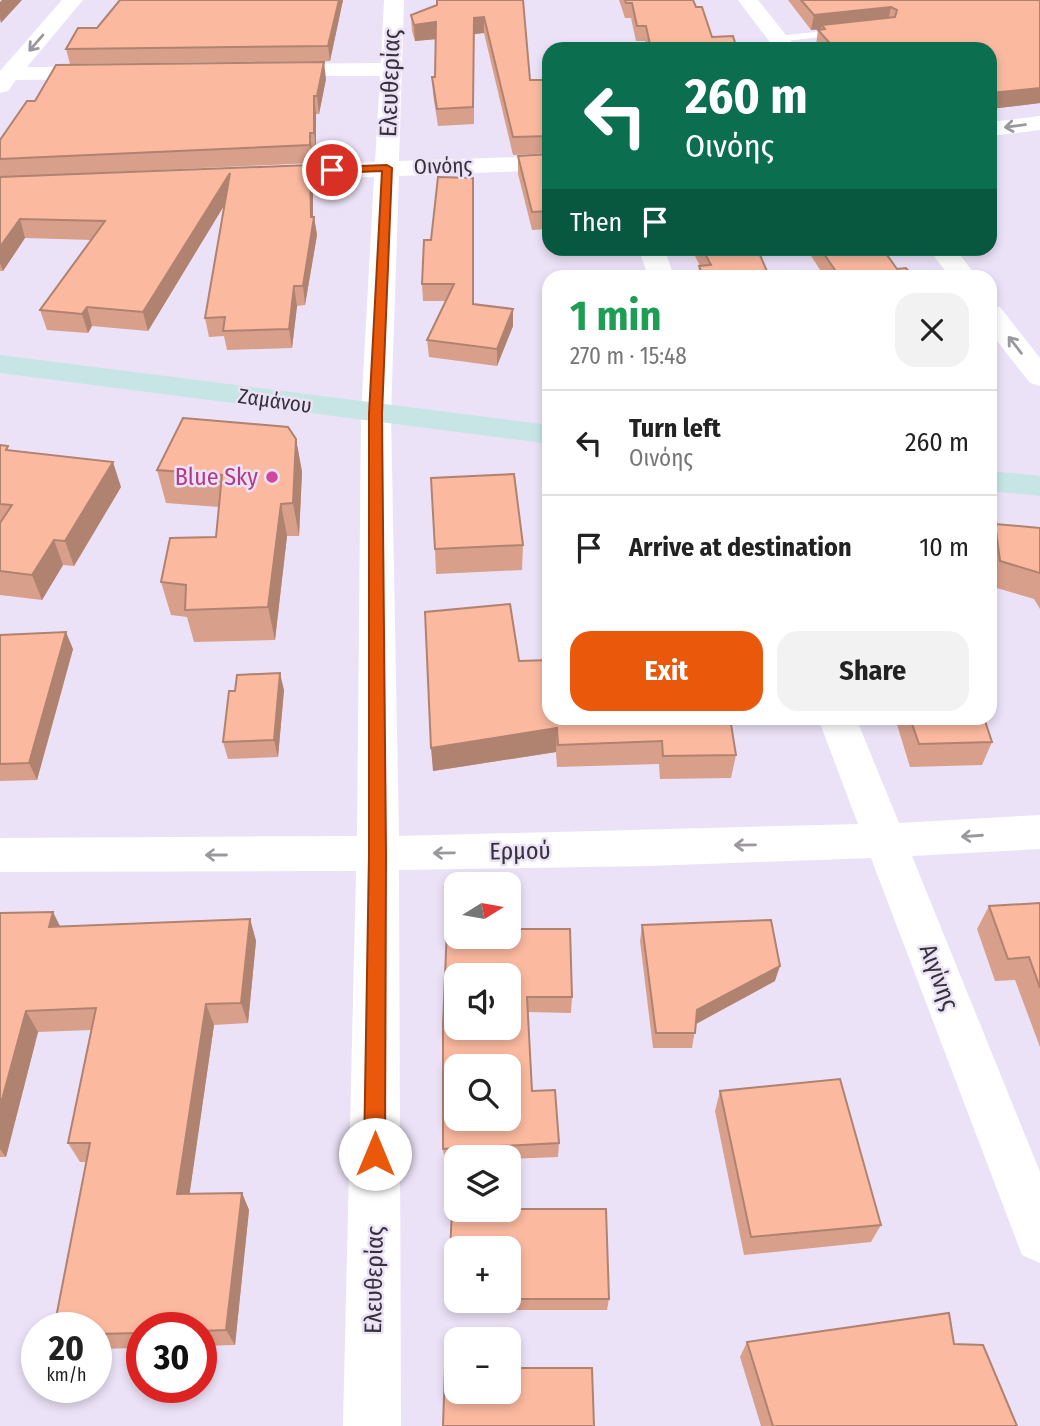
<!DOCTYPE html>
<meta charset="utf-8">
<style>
:root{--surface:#fff;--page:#f2f2f2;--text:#222;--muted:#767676;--line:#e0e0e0;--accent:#ea580c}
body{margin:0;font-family:"Fira Sans Condensed",sans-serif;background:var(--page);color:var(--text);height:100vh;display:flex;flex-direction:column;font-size:26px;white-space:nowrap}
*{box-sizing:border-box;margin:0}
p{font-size:23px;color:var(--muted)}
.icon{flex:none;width:38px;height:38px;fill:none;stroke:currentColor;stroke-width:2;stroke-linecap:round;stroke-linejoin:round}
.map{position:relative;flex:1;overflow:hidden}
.sheet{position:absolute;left:542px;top:270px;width:455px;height:455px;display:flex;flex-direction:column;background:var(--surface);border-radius:21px;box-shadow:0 4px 10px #0003}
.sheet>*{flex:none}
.banner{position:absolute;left:542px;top:42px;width:455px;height:214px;border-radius:21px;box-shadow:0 4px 10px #0003;background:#0b6e4f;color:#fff;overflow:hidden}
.needle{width:46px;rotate:79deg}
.buttons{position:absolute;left:444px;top:872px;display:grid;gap:14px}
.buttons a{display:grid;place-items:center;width:77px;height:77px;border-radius:14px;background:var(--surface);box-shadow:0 4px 10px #0003;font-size:35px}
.speed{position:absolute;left:21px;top:1312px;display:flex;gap:14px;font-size:35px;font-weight:700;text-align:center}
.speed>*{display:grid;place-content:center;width:91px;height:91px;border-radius:50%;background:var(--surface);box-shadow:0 4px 10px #0003;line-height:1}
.speed small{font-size:18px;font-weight:400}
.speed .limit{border:10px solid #d22;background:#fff;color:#111}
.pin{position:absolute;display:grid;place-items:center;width:60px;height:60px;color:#fff;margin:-30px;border:4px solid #fff;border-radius:50%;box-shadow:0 2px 7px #0007}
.me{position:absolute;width:77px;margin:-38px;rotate:0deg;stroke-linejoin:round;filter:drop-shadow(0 0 5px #0008)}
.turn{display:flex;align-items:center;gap:24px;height:147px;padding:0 28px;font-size:32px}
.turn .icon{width:91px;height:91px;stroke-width:2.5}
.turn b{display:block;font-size:49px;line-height:60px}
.then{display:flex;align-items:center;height:66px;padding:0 28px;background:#0003;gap:14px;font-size:26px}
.round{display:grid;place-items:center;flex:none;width:74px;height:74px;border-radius:21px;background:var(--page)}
.head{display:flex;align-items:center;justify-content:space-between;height:119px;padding:0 28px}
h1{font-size:42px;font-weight:700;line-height:52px;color:#1e9e55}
.cta{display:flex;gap:14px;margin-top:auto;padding:14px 28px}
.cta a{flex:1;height:80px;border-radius:21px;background:var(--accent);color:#fff;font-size:28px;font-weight:700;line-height:80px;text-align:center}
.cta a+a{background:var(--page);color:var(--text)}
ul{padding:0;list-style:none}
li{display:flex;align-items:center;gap:21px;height:105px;padding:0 28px;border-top:2px solid var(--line)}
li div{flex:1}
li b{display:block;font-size:26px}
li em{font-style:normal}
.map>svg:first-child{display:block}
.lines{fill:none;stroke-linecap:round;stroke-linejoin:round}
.lane{fill:#fff;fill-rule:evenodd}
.street{fill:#fff;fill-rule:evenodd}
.secondary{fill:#c6e5e4;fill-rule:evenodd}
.wall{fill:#d89f8a;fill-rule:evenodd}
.shaded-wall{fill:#b08270}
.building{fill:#fbb9a0;stroke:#b08270;stroke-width:2;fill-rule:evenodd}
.oneway{stroke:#9a989c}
.route{fill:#ea580c;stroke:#983908;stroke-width:2}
.hotel-dot{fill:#d1479c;stroke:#ece2f7;stroke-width:2.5}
.labels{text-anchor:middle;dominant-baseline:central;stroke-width:5;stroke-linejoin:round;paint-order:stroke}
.far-street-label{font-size:21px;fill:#36323a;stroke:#ece2f7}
.street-label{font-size:24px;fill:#36323a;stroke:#ece2f7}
.hotel-label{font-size:24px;fill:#b23c85;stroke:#ece2f7;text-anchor:end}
</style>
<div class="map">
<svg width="1040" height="1426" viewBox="0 0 1040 1426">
<rect width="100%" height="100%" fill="#ece2f7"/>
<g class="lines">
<path class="lane" d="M843,29L848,32L847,34L778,42L773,39L778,36Z"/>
<g class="street">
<path d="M62,0H83L27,67H104L112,68L115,73L112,78L104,79L16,80L8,91L0,93V71Z"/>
<path d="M384,0H404L399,161L550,156V170L399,176L391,414L399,836L858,824L818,718H856L899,823L1040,815V849L912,856L1040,1172V1263L1022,1255L871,858L650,866L399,870L401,1426H343L356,871L0,872V838L357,836L361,414L374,177L258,181L249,179L246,174L249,169L258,167L375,162L380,76H272L264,75L261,70L264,65L272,64L381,63Z"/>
<path d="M738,0H758L797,49H775Z"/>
<path d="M1040,116V130L990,136V122Z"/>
<path d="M638,248H664L674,276H648Z"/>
<path d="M928,248H955L976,276H949Z"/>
<path d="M990,305L1000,307L1040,358V386L1030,383L990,332Z"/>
</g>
<g class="secondary">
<path d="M0,355L550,425V444L0,373Z"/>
<path d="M990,471L1040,476V496L990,491Z"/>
</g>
</g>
<g class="wall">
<path d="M343,0L330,61L70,64L66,49L97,28Z"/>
<path d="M523,0L530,80H550V153L513,155L484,33L474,34V124L438,126L433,94L432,77H435L436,39L415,41L412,31L411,15Z"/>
<path d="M619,0H693L712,37L737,49H647L645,41H636L631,18H625Z"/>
<path d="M788,0H1040V103L990,109V49H819L816,45L818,30L821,29L811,30Z"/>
<path d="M326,79L319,114H316V151H312V163L4,177L313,183V217H314L317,235L305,305L297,306L292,348L227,350L224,336L209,337L205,318L224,205L148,331L92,326L88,333L47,330L40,310L92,240L25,238L3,271H0V140L35,101Z"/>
<path d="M550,154V229L532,230L518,174V156Z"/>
<path d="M474,194L473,304L513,326L497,366L429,357L427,340L446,301H423L422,284L431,240Z"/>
<path d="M691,248H757L769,276H698L699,266H700Z"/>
<path d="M806,248H882L897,269L913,276H824Z"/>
<path d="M296,439L302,472L299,536H287L275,640L194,642L187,617L171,615L161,582L216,537L219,507L166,503L157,470Z"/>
<path d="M0,445L10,451L121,487L74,566L63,565L42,600L0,595Z"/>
<path d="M995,524L1040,528V609L1034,599L990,586V537Z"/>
<path d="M523,545L522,570L436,574L435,549Z"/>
<path d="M0,635L73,649L37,780L0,781Z"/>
<path d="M519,661L736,755L731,778L660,779L659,764L557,767L556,752L433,771Z"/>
<path d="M284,690L278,757L228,759L223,742Z"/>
<path d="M895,718H984L992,742L982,765L910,767Z"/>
<path d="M1040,903V1047L1015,980L995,981L977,929L989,906Z"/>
<path d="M0,913L60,926L250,919L256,941L248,1023L214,1025L189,1194L242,1193L249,1210L235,1345L201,1346V1328H142V1348L96,1349V1328L86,1162H80L68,1143L91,1030L38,1032L6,1157H0Z"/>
<path d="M642,925L775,981L696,1024L692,1048H653L640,941Z"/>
<path d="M447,928L572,997L571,1013L528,1012L532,1091L559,1143L558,1157L509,1159V1157H457V1162H445L443,1149Z"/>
<path d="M720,1091L881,1225L871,1242L744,1255L715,1111Z"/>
<path d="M452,1209H606L609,1299L607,1310H450L448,1298ZM457,1248H509V1300H457Z"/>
<path d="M747,1342L954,1344L1017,1426H761L740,1357Z"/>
</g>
<g class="shaded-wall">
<path d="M2,0H22L1,23L0,19V2Z"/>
<path d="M339,0H343L330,61L328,46Z"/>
<path d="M891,7L888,21L822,25L821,29L811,30L814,15Z"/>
<path d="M484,17V33L474,34V124V18Z"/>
<path d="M436,22L437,39L415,41L414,25Z"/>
<path d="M324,62L326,79L319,114L317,96Z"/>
<path d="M1040,88V103L990,109V93Z"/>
<path d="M314,96L316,114V151L314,133Z"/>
<path d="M310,133L312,151V163L310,145Z"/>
<path d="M310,165L313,183V224L314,217L317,235L305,305L303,286L311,217Z"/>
<path d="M230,173L233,191L148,331L143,312Z"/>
<path d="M20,219L25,238L3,271L0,263V247Z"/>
<path d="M294,286L297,306L292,348L289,329Z"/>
<path d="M87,307L92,326L88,333L82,314Z"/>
<path d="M513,309V326L497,366V349Z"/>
<path d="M296,439L302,472L299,536L293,503Z"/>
<path d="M113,462L121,487L74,566L65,541Z"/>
<path d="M281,504L287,536L275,640L268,607Z"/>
<path d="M54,540L63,565L42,600L32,575Z"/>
<path d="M66,632L73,649L37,780L29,763Z"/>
<path d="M280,673L284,690L278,757L274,740Z"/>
<path d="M557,728L556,752L433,771L431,748Z"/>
<path d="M53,912L64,934L49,927Z"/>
<path d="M250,919L256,941L248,1023L241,1003Z"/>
<path d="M780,966L775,981L694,1025L697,1010Z"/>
<path d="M206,1004L214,1025L187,1212L177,1194Z"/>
<path d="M26,1011L38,1032L6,1157L0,1149V1107Z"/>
<path d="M242,1193L249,1210L235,1345L226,1330Z"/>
</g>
<g class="building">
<path d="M120,0H339L328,46L66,49L78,28H97Z"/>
<path d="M437,0H523L530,80H550V136L513,137L484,17L474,18L473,107L437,109L432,77H435L436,22L414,25L411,15L437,5Z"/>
<path d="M625,0H693L696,7H702L712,37L733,36L737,49H651L646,26H637L632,3H626Z"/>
<path d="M801,0H1040V88L990,93V49H835L818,30L825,29L822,25L895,17L897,10L891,7L814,15Z"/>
<path d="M324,62L317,96H314V133H310V145L0,159V140L27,101H35L56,65Z"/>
<path d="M550,154V211L532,212L518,156Z"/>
<path d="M310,165L311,217H314L303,286H294L289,329L223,331L225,317L205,318L230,173L143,312L87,307L82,314L40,310L105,221L20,219L0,247V177Z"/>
<path d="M438,177L473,178V304L513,309L497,349L427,340L454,284H422L424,240H431Z"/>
<path d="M702,248H757L769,276H703L699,266L711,265Z"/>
<path d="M820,248H882L897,269L906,268L913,276H839Z"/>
<path d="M183,418L288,427L296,439L293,503L281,504L268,607L185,610L186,585L161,582L170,538L216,537L222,475L157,470Z"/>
<path d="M0,445L8,446L6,450L113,462L65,541L54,540L32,575L0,571V523L12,505L0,504Z"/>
<path d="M514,474L523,545L435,549L431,478Z"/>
<path d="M995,524L1040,528V573L1000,561Z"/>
<path d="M510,604L519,661L550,660V718H730L736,755L663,756L662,741L558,745L557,728L431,748L425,612Z"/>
<path d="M66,632L29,763L0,764V635Z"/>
<path d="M280,673L274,740L223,742L229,691H235L237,675Z"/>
<path d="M910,718H984L992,742L919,744Z"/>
<path d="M1040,903V988L1029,957L1008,959L989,906Z"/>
<path d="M53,912L49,927L250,919L241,1003L206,1004L177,1194L242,1193L226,1330L201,1331V1328H142V1333L96,1334V1328H54L90,1143H68L96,1008L26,1011L0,1107V913Z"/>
<path d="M771,920L780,966L697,1010L695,1033H656L642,925Z"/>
<path d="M447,928H457V936H509V929H570L572,997H527L532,1091L555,1090L559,1143L443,1149V1024ZM457,975H509V1027H457ZM457,1066H509V1118H457Z"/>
<path d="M840,1079L881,1225L751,1237L720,1091Z"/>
<path d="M452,1209H606L609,1299H509V1248H457V1298H448Z"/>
<path d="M949,1313L954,1344L983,1345L1017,1426H773L747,1342Z"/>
<path d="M445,1368H457V1391H509V1368H592L594,1426H443Z"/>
</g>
<defs><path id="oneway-shaft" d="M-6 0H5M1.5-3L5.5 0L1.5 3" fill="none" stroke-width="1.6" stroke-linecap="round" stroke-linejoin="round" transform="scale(1.75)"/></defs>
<g class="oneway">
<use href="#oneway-shaft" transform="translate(36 43) rotate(131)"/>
<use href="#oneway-shaft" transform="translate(1015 126) rotate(173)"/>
<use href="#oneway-shaft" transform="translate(1015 345) rotate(-128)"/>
<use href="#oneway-shaft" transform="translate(972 836) rotate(176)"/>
<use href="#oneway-shaft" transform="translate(745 845) rotate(179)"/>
<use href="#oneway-shaft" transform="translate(444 853) rotate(179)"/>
<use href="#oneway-shaft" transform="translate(216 855) rotate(180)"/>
</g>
<path class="route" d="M387,165L392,168L382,414L386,854L385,1154L382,1161L375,1164L368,1161L364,1154L369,854V414L382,171L332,173L327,170L332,167Z"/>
<circle class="hotel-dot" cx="272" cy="477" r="7"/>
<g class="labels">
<g class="far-street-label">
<text transform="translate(443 166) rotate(-2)">Οινόης</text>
<text transform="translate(275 401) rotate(8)">Ζαμάνου</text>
</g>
<g class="street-label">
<text transform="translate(390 83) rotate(-88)">Ελευθερίας</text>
<text transform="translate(520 851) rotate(-1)">Ερμού</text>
<text transform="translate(939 977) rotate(69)">Αιγίνης</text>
<text transform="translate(374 1280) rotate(-89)">Ελευθερίας</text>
</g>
<g class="hotel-label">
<text x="258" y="477">Blue Sky</text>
</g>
</g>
</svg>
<div class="buttons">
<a><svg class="needle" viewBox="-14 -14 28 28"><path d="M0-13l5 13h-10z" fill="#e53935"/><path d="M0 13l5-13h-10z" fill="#767676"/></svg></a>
<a><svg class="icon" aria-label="sound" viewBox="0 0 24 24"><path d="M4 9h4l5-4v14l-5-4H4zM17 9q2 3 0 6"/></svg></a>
<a><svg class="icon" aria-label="search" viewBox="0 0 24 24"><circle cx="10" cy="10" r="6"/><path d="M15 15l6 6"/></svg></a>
<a><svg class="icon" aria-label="layers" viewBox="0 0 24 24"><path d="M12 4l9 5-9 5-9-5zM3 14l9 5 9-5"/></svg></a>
<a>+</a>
<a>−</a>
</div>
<div class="speed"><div>20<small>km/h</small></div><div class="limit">30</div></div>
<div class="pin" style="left:332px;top:170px;background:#d93025"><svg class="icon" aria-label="arrive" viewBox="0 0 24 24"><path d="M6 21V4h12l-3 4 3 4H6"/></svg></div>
<svg class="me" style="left:375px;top:1154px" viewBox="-20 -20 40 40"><circle r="19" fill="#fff"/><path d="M0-13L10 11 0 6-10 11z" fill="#ea580c"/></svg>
<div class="banner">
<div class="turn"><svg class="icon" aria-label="left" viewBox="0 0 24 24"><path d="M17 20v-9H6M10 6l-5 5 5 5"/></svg><div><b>260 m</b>Οινόης</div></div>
<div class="then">Then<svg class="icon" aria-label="arrive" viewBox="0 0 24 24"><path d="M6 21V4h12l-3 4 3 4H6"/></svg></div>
</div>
<section class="sheet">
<div class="head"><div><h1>1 min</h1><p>270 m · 15:48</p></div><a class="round"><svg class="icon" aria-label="close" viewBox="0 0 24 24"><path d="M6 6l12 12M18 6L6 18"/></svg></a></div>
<ul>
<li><svg class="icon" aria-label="left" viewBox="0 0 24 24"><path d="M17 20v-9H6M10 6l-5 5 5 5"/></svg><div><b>Turn left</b><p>Οινόης</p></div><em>260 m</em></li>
<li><svg class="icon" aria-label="arrive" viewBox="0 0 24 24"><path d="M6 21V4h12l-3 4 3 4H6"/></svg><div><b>Arrive at destination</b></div><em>10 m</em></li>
</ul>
<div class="cta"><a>Exit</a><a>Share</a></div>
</section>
</div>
